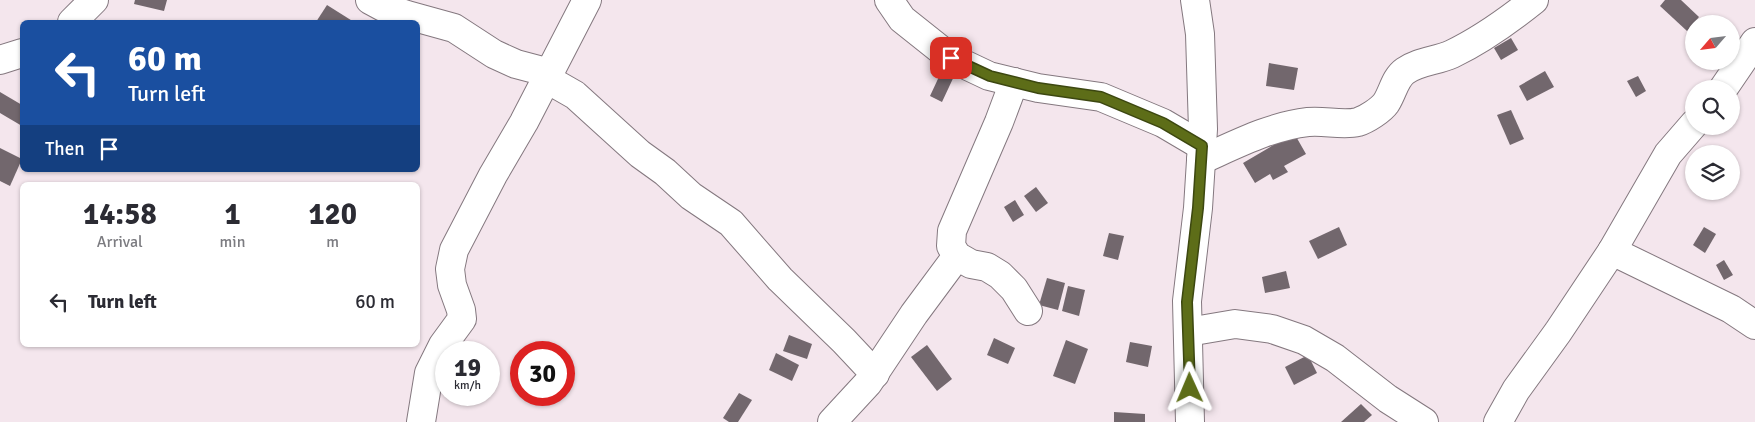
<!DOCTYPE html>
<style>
:root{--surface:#fff;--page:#f7f7f7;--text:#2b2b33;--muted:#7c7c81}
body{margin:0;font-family:Signika,sans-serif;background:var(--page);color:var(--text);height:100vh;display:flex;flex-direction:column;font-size:19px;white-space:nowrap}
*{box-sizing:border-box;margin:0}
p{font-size:16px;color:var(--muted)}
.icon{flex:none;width:28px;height:28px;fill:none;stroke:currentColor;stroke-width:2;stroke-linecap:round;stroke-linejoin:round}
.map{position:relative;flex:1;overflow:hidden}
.side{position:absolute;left:20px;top:182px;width:400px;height:165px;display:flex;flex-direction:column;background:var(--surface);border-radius:8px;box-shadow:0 1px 4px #0004}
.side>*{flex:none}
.top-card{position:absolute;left:20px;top:20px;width:400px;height:152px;border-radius:8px;box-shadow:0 1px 4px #0004;background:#1a4fa0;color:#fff;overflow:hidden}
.needle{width:32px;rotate:242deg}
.buttons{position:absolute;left:1685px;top:15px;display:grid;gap:10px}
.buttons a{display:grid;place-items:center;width:55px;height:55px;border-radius:50%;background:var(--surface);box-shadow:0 1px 4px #0004;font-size:25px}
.speed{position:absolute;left:435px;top:341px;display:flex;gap:10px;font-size:25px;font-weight:700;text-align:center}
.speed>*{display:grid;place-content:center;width:65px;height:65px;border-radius:50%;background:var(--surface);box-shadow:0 1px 4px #0004;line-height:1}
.speed small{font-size:12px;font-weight:400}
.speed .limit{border:8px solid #d22;background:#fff;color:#111}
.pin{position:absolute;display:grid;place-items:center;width:42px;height:42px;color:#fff;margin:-21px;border-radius:10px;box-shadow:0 2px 8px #0006}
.me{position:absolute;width:55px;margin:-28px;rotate:359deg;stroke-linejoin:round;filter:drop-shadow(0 0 4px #0008)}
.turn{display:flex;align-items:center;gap:18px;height:105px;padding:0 25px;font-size:22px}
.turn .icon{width:65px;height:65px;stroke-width:2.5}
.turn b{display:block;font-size:35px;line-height:42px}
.then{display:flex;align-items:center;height:48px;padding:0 25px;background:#0003;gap:10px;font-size:19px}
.eta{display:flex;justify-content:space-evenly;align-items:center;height:85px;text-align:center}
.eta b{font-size:30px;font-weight:700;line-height:35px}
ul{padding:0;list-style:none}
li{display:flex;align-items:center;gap:15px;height:70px;padding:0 25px}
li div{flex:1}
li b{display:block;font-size:19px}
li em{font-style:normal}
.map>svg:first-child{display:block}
.building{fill:#72676d}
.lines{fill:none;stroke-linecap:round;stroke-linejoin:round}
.street-casing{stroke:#84787f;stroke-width:30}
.street{stroke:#fff;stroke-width:28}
.route-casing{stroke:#3c4710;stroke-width:12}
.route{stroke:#5d6d18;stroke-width:9}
</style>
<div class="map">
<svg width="1755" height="422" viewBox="0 0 1755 422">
<rect width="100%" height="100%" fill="#f4e6ed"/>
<g class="building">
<path d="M135,0H167L164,11L134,4Z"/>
<path d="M1665,0H1681L1699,17L1687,31L1660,6Z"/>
<path d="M327,5L354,22H316Z"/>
<path d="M1511,38L1518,50L1501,60L1494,48Z"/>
<path d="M1269,63L1298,68L1294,90L1266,86Z"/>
<path d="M944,66L956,72L942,102L930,96Z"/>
<path d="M1545,71L1554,87L1527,101L1519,86Z"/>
<path d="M1638,76L1646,91L1636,97L1627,81Z"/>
<path d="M0,92L22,105V126L0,113Z"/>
<path d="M1511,110L1524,139L1510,145L1497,115Z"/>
<path d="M1294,133L1306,154L1284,166L1288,172L1273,180L1270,174L1255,183L1243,163Z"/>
<path d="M0,148L22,159L10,186L0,181Z"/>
<path d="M1036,187L1048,203L1036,212L1024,196Z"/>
<path d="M1015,200L1024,215L1013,222L1004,207Z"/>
<path d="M1339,227L1347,245L1318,259L1309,241Z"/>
<path d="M1704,227L1716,234L1705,253L1693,245Z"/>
<path d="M1109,233L1124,236L1118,260L1103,256Z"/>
<path d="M1724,260L1733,275L1724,280L1716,265Z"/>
<path d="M1286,271L1290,288L1265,293L1262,277Z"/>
<path d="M1047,278L1065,283L1058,310L1039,305Z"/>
<path d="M1068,286L1085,290L1079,316L1062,311Z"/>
<path d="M789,335L812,344L807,359L783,351Z"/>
<path d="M994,338L1015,348L1008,364L987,355Z"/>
<path d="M1066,340L1088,349L1075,384L1053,376Z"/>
<path d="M1130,342L1152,346L1148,367L1126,362Z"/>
<path d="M927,345L952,379L937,391L911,357Z"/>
<path d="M776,353L799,365L792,381L769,370Z"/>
<path d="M1308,355L1317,373L1294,385L1285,367Z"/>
<path d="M739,393L752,400L738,422H729L723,418Z"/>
<path d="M1361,404L1372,415L1364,422H1341Z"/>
<path d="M1114,412L1145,414V422H1114Z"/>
</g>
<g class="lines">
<defs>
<g id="street">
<path d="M370,0L383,7L407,15L454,28L494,54L516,64L550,73"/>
<path d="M889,0L902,19L951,58L989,76L1038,88L1101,97L1163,123L1202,146"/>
<path d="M72,22L94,0"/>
<path d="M0,60L22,53"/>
<path d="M547,79L575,95L640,154L665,172L691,196L731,223L780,279L844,341L875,374"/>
<path d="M1014,82L999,122L952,231L951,246L957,256L971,264L987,267L1000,275L1014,289L1028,311"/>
<path d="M1723,89L1755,42"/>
<path d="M1201,160C1235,145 1271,126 1308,122C1324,120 1342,126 1358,122C1367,119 1381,110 1386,103C1393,92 1395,78 1405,71C1419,61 1437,61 1452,54C1481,40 1509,20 1534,0"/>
<path d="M1612,251L1731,309L1755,325"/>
<path d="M1188,332L1235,324L1272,329L1304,340L1335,358L1388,399L1424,422"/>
<path d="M421,422L429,373L443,345L462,319L461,310L452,285L450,269L454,250L493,175L524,122L587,0"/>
<path d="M832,422L868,383L914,314L957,256"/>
<path d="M1190,422L1187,301L1198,208L1203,129L1200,34L1195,0"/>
<path d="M1498,422L1516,390L1558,332L1612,251L1668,154L1694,124"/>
</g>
</defs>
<use href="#street" class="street-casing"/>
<use href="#street" class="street"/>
</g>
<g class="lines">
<defs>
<path id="route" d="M951,58L990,76L1038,88L1101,97L1163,123L1202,146L1198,208L1187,302L1190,388"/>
</defs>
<use href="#route" class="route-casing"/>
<use href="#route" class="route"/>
</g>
</svg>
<div class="buttons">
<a><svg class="needle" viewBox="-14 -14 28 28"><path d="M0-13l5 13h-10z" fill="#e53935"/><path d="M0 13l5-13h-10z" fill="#7c7c81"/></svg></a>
<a><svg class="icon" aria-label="search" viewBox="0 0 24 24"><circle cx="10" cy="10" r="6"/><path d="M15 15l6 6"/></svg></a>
<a><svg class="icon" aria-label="layers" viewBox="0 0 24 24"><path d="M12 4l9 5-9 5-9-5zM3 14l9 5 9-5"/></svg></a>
</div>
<div class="speed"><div>19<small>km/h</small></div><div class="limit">30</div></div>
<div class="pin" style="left:951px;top:58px;background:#d93025"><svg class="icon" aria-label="arrive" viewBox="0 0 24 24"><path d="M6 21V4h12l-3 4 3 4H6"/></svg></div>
<svg class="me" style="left:1190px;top:388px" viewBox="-20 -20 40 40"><path d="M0-17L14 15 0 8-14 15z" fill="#5d6d18" stroke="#fff" stroke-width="4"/></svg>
<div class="top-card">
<div class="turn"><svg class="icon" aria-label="left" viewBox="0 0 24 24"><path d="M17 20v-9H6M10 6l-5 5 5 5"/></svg><div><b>60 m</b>Turn left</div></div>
<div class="then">Then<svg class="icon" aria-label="arrive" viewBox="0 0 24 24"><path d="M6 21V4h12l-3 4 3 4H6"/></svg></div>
</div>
<section class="side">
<div class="eta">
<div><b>14:58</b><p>Arrival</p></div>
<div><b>1</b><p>min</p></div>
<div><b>120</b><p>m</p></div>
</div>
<ul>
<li><svg class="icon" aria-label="left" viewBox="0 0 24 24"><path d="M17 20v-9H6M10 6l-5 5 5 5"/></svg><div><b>Turn left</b></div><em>60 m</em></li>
</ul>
</section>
</div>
